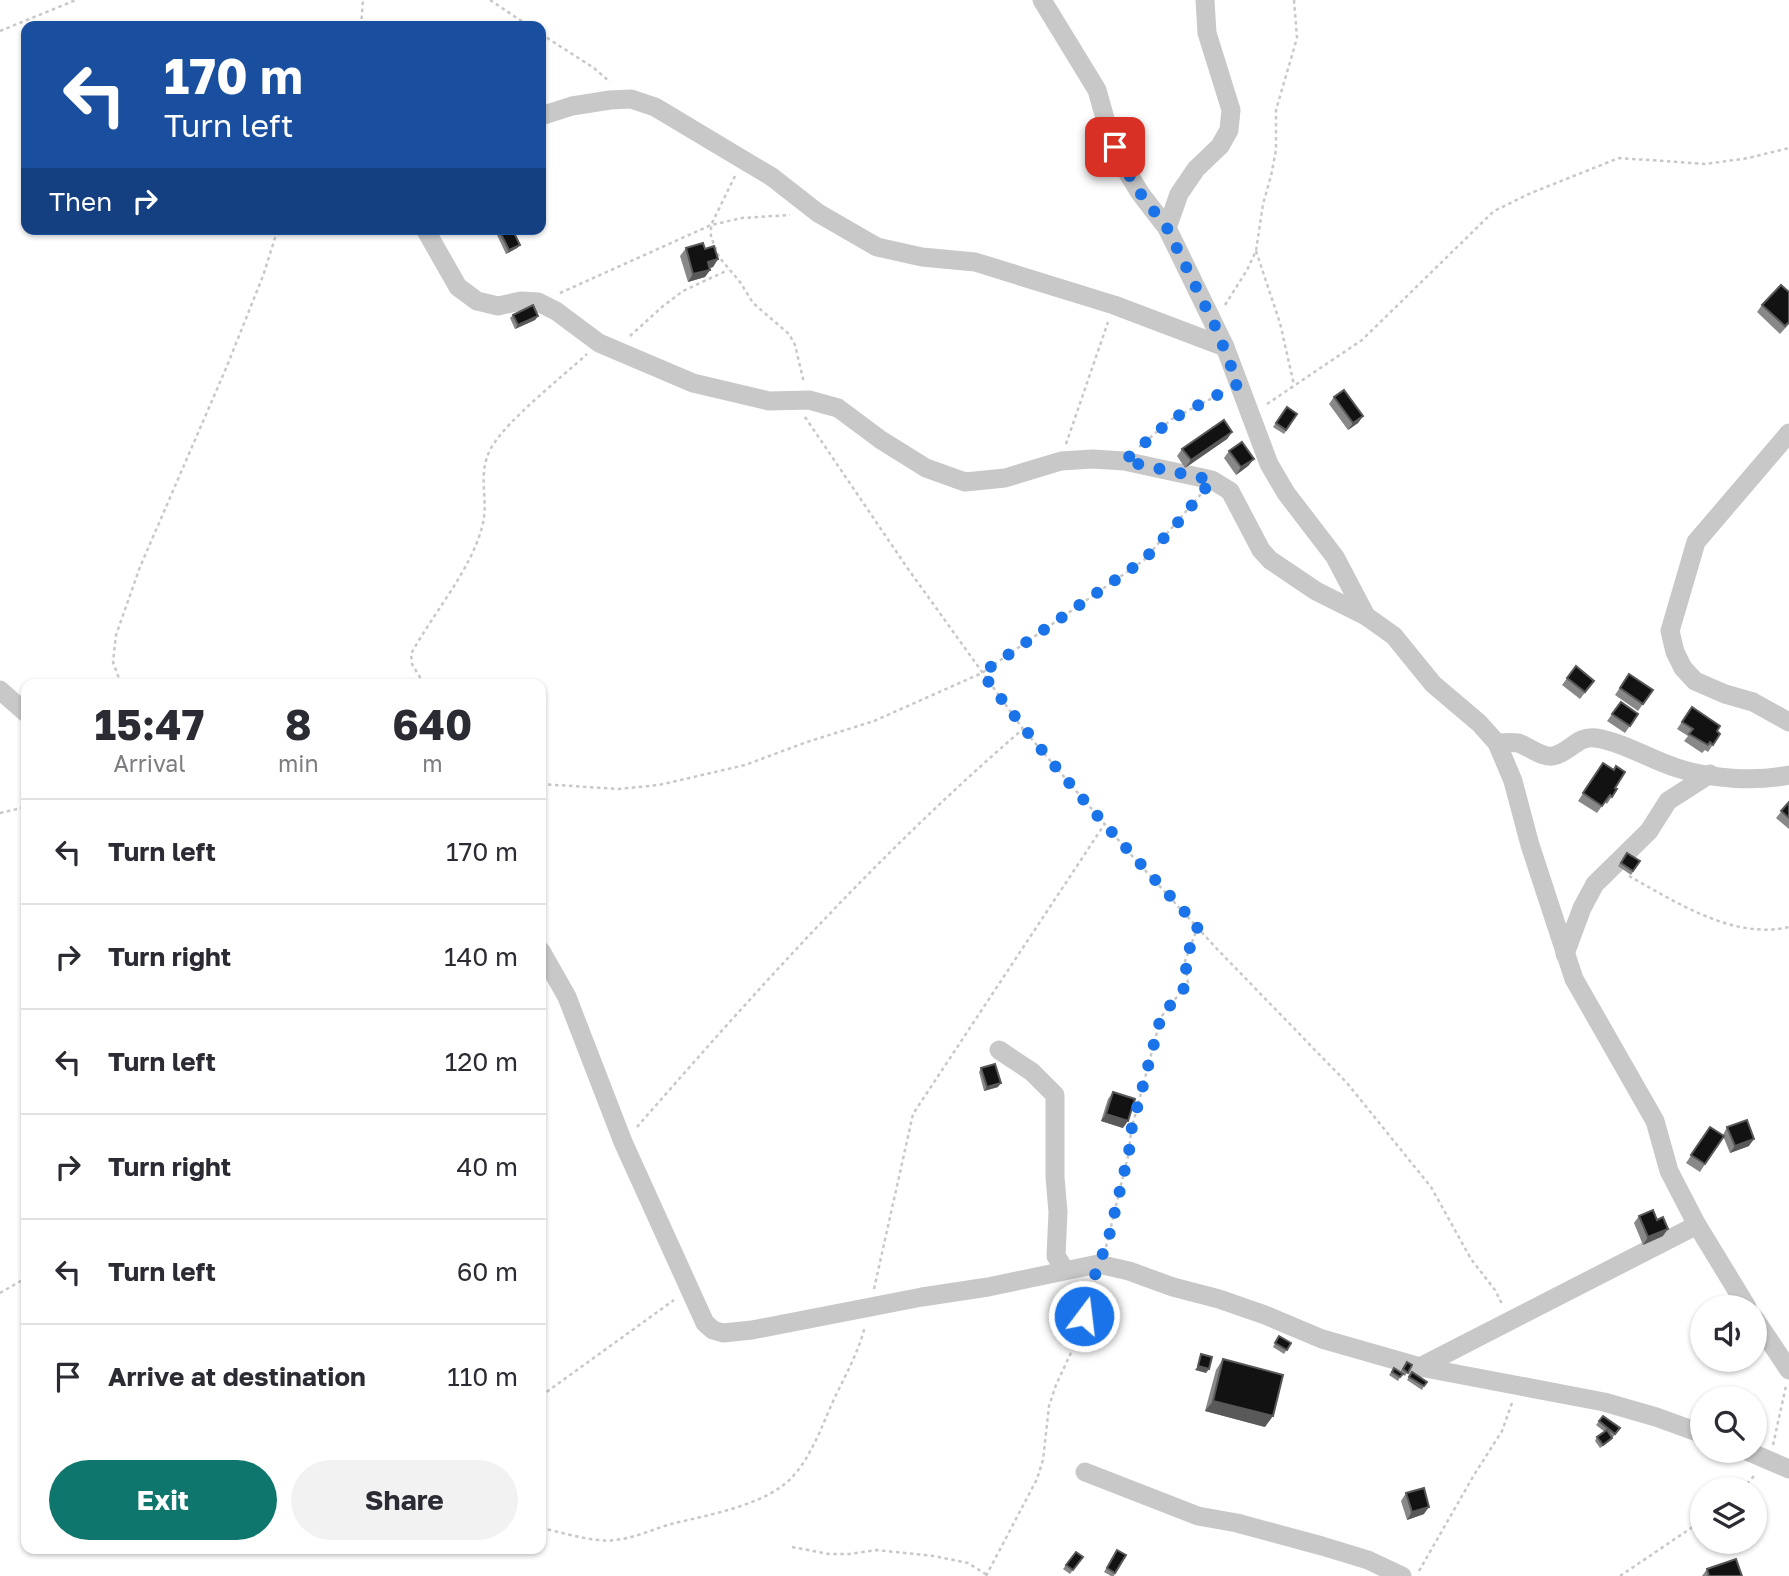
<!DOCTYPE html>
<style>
:root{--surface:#fff;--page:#f2f2f3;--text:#2b2b33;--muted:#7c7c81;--line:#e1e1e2;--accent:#0f766e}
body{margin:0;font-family:"Golos Text",sans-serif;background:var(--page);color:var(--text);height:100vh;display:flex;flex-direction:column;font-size:26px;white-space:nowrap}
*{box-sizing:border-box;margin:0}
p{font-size:23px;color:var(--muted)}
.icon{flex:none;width:38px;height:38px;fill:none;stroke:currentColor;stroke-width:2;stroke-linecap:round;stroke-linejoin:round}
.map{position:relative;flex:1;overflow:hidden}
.panel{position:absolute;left:21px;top:679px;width:525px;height:875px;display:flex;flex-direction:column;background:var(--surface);border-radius:14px;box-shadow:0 2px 5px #0004}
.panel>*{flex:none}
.guide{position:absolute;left:21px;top:21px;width:525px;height:214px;border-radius:14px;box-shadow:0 2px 5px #0004;background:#1a4fa0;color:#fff;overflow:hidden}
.fabs{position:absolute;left:1690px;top:1295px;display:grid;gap:14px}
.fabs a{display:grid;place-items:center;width:77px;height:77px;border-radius:50%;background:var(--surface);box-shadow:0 2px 5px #0004;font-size:35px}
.pin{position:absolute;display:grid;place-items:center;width:60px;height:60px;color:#fff;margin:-30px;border-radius:14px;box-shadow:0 4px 10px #0006}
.me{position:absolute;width:77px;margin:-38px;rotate:15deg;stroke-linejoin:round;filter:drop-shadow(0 0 5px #0008)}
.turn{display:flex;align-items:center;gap:24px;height:147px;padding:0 28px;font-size:32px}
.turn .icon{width:91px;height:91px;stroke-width:2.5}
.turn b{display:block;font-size:49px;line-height:60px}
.then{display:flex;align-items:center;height:66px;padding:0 28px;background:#0003;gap:14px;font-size:26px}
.eta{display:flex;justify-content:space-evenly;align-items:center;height:119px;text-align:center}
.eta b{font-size:42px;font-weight:700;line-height:49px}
.cta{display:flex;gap:14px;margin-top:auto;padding:14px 28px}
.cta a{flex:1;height:80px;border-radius:42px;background:var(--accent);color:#fff;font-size:28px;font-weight:700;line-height:80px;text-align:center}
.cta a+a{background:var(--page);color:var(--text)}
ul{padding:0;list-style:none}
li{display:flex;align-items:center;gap:21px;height:105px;padding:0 28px;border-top:2px solid var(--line)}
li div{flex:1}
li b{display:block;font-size:26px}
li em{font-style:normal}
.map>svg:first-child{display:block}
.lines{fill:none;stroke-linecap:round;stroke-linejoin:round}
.path{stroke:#c8c8c8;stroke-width:2.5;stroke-dasharray:3.5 3.5;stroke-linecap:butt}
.minor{stroke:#c8c8c8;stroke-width:19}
.wall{fill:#888}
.shaded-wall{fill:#595959}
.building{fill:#121212;stroke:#595959;stroke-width:2}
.route{stroke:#1a73e8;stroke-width:12;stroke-dasharray:0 21.6}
</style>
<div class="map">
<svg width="1789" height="1576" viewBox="0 0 1789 1576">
<rect width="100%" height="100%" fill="#fff"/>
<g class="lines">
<g class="path">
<path d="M490,0L529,26"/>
<path d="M361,26L363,0"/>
<path d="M0,31L76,0"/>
<path d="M541,34L594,68L610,82"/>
<path d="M735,176L711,225V237L719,257L740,282L753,303L789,334L795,345L804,383"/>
<path d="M1256,251L1280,323L1294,385"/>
<path d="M560,293L711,225L742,218L790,215"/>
<path d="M1225,305L1247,270L1256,251L1263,204L1271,176L1276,150V110L1297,38L1294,0"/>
<path d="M630,336L662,307L683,291L728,270"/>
<path d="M1267,404L1362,340L1494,211L1531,193L1619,158L1706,164L1748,158L1789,148"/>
<path d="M805,417L906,566L1023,729L1133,857L1217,949L1347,1083L1431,1187L1471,1259L1495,1290L1503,1306"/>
<path d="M1066,444L1108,322"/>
<path d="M1139,447L1172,419L1224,392"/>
<path d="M121,684L113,662L116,635L140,567L227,366L263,276L275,238L283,229"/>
<path d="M424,684L412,664L411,654C432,615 471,570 482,527C490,500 476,476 491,448C508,419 561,378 587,354"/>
<path d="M541,784L618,789L659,785L745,765L807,742L874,721L982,673L1144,560L1201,494"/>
<path d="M0,813L26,807"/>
<path d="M1629,876C1676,902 1733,940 1789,927"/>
<path d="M637,1127C759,987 882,850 1023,729"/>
<path d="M1106,1247L1129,1152L1131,1131L1161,1017L1188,983L1185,961L1198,926"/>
<path d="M874,1289L913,1114L1104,825"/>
<path d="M0,1293L26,1278"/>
<path d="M541,1396L674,1300"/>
<path d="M1773,1445L1786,1386"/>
<path d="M1742,1489L1756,1474"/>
<path d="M541,1528C560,1532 579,1538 598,1540C625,1543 647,1531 671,1524C707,1515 769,1505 794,1475C814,1452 823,1422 836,1395C847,1372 859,1351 865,1326"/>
<path d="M792,1547L829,1554H850L876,1550L934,1556L968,1563L987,1575"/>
<path d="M1419,1571L1474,1475L1502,1431L1512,1403"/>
<path d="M986,1576L1037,1479L1043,1460L1049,1406L1056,1385L1076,1342L1093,1283"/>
<path d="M1620,1576L1703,1520"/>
</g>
<g class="minor">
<path d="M1042,0L1097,90L1108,129L1123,165L1140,193L1167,228L1225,347L1269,464L1286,493L1335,557L1366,616L1394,636L1433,684L1479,723L1497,743L1513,781L1530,845L1574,979L1655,1121L1669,1171L1697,1225L1747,1307"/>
<path d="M541,116L572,106L610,100L631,99L655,107L772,177L818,213L877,247L922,257L975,262L1114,305L1225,347"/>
<path d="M1167,228L1179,194L1196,169L1220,146L1229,130L1231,110L1207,33L1205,0"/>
<path d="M425,229L458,287L477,301L498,306L521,301L538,302L556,311L599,343L693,383L769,401L809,400L838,408L881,440L926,468L965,482L1005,478L1061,461L1093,459L1124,461L1212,480L1230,491L1261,550L1270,560L1316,591L1366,616"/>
<path d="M1789,433L1696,542L1670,631L1675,652L1683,668L1695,681L1725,694L1753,702L1789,722"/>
<path d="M0,690L26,713"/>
<path d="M1497,743C1504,743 1511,742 1518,743C1529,746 1541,758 1553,756C1570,753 1577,735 1596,738C1625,743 1649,759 1677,768C1711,779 1754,782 1789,775"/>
<path d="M541,951L567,997L623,1142L705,1323L713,1330L723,1333L752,1330L922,1297L988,1287L1098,1264L1129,1271L1173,1287L1219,1299L1265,1315L1322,1339L1420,1367L1604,1402L1656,1417L1703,1434"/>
<path d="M1565,954L1582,908L1595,884L1649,831L1668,801L1710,774"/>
<path d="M999,1050L1032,1072L1055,1095V1177L1058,1212L1056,1256L1065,1270"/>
<path d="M1755,1319L1789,1370"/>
<path d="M1420,1367L1697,1225"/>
<path d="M1747,1451L1789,1469"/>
<path d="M1085,1472L1198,1516L1237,1523L1322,1546L1368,1560L1402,1576"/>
</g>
</g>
<g class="wall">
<path d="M500,232L520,245L517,248L506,254L497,235Z"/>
<path d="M686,248L705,249L718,259L713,267L710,268V270L705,277L688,282L680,256Z"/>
<path d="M1789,292V324L1780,334L1757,312L1762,305Z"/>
<path d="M513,315L538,316L535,320L515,329L510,318Z"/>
<path d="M1334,397L1363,416L1358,423L1348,430L1329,404Z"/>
<path d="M1287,407L1297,414L1284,434L1273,427Z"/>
<path d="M1232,432L1227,439L1185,468L1177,456L1182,449Z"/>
<path d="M1229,451L1254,459L1248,466L1236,475L1224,458Z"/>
<path d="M1576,666L1594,681L1580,699L1562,685Z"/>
<path d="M1629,674L1653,690L1638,711L1615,695Z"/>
<path d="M1621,702L1638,714L1625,733L1607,721Z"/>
<path d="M1692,707L1720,734L1708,752L1705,750L1702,753L1684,741L1688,736L1677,729Z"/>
<path d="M1603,763L1615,788L1617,789L1607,804L1605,802L1597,813L1578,801Z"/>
<path d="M1789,802V829L1776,818Z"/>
<path d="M1627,853L1640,861L1631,875L1618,866Z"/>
<path d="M981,1068L998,1087L984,1091L979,1072Z"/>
<path d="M1113,1092L1123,1128L1101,1121L1108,1099Z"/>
<path d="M1710,1127L1723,1135L1727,1127L1749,1146L1730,1153L1723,1136L1700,1172L1686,1163Z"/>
<path d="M1639,1216L1663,1236L1643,1245L1634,1223Z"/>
<path d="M1279,1336L1291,1343L1284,1354L1273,1347Z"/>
<path d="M1223,1359L1265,1427L1205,1411L1216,1370Z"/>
<path d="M1407,1362L1412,1365L1405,1376L1402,1374L1398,1381L1389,1375L1394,1368L1400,1372Z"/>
<path d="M1412,1372L1424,1386L1422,1390L1407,1380Z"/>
<path d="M1603,1416L1620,1428L1610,1441L1600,1448L1595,1441L1597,1437L1605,1432L1596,1425Z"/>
<path d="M1406,1493L1424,1514L1407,1520L1401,1501Z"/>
<path d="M1117,1550L1115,1573L1114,1576H1111L1104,1572Z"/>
<path d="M1076,1552L1083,1557L1070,1574L1063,1569Z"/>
<path d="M1707,1569L1742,1576H1702Z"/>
</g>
<g class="shaded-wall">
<path d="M520,245L517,248L506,254L509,250Z"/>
<path d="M718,259L713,267L703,270L708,262Z"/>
<path d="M710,270L705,277L688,282L693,274Z"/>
<path d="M538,316L535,320L515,329L518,325Z"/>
<path d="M1363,416L1358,423L1348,430L1353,423Z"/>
<path d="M1232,432L1227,439L1185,468L1191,460Z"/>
<path d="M1254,459L1248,466L1236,475L1241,467Z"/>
<path d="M1001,1083L998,1087L984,1091L987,1087Z"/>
<path d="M1106,1114L1128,1121L1123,1128L1101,1121Z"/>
<path d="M1754,1139L1749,1146L1730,1153L1735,1146Z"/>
<path d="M1668,1229L1663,1236L1643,1245L1648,1237Z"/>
<path d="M1198,1366L1209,1369L1206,1373L1195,1370Z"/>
<path d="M1213,1401L1273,1416L1265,1427L1205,1411Z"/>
<path d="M1429,1507L1424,1514L1407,1520L1412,1512Z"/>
</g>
<g class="building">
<path d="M504,229H512L520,245L509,250L500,232Z"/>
<path d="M703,243L705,249L714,246L718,259L708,262L710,270L693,274L686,248Z"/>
<path d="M1781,285L1789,292V322L1785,326L1762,305Z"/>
<path d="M533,305L538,316L518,325L513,315Z"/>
<path d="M1344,390L1363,416L1353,423L1334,397Z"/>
<path d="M1287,407L1297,414L1286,430L1276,423Z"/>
<path d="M1224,420L1232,432L1191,460L1182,449Z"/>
<path d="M1242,442L1254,459L1241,467L1229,451Z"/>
<path d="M1576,666L1594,681L1585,692L1567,678Z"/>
<path d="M1629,674L1653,690L1643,704L1620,688Z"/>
<path d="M1621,702L1638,714L1630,726L1612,714Z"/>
<path d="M1692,707L1720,726L1717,731L1720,734L1713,745L1710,742L1708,745L1689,734L1693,729L1682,722Z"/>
<path d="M1603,763L1614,770L1616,766L1625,772L1615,788L1617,789L1612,797L1610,795L1602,806L1583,793Z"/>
<path d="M1789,802V818L1781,811Z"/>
<path d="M1627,853L1640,861L1633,871L1621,863Z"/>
<path d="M995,1064L1001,1083L987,1087L981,1068Z"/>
<path d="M1113,1092L1135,1099L1128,1121L1106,1114Z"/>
<path d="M1747,1120L1754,1139L1735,1146L1727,1127Z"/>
<path d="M1710,1127L1724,1136L1705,1164L1691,1155Z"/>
<path d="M1653,1210L1657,1220L1663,1217L1668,1229L1648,1237L1639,1216Z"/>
<path d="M1279,1336L1291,1343L1287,1350L1275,1343Z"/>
<path d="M1201,1354L1212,1357L1209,1369L1198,1366Z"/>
<path d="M1223,1359L1283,1375L1273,1416L1213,1401Z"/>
<path d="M1407,1362L1412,1365L1408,1373L1403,1369Z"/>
<path d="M1394,1368L1403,1374L1400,1377L1392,1372Z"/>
<path d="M1412,1372L1427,1382L1424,1386L1409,1377Z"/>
<path d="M1603,1416L1620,1428L1615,1434L1599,1421Z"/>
<path d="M1607,1430L1612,1438L1603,1445L1597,1437Z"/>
<path d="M1424,1488L1429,1507L1412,1512L1406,1493Z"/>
<path d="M1117,1550L1126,1555L1115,1573L1107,1568Z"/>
<path d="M1076,1552L1083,1557L1073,1570L1066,1565Z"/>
<path d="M1736,1559L1742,1576H1709L1707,1569Z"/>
</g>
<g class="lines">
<path class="route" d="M1084,1316L1098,1264L1107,1245L1129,1152L1131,1131L1161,1017L1188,983L1185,961L1198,926C1122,845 1048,763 982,673L1144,560L1181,519L1212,480L1124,461L1172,419L1238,384L1216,328L1167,228L1140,193L1123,165L1115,147"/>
</g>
</svg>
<div class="fabs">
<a><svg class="icon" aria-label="sound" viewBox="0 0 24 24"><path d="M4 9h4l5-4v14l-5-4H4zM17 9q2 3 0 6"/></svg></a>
<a><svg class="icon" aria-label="search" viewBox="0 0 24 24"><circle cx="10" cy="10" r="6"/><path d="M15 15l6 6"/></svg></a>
<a><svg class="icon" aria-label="layers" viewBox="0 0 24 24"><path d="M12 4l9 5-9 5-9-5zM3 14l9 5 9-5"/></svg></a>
</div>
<div class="pin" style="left:1115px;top:147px;background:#d93025"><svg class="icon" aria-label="arrive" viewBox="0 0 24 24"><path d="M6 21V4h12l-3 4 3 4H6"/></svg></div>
<svg class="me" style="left:1084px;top:1316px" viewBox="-20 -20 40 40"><circle r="17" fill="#1a73e8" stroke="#fff" stroke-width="3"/><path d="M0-11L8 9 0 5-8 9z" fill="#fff"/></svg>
<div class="guide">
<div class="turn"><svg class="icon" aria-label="left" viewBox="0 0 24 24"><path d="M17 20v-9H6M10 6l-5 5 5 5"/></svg><div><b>170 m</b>Turn left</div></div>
<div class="then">Then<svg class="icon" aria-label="right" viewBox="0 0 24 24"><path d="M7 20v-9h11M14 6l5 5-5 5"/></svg></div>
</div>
<section class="panel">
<div class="eta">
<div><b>15:47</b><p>Arrival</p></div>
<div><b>8</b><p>min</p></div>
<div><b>640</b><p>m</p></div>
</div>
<ul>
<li><svg class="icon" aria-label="left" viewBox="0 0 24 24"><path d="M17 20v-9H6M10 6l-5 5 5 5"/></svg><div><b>Turn left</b></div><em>170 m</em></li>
<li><svg class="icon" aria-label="right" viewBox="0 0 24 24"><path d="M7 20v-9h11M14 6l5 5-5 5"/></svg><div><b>Turn right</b></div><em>140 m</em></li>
<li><svg class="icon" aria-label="left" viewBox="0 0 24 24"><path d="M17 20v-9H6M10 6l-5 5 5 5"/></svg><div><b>Turn left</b></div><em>120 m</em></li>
<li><svg class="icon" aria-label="right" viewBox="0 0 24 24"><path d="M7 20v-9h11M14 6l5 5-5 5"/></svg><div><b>Turn right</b></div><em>40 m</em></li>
<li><svg class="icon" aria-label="left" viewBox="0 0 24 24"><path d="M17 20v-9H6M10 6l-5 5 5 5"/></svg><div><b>Turn left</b></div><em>60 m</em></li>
<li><svg class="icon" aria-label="arrive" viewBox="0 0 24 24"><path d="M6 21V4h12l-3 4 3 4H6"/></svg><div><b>Arrive at destination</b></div><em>110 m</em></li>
</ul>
<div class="cta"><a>Exit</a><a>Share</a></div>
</section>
</div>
